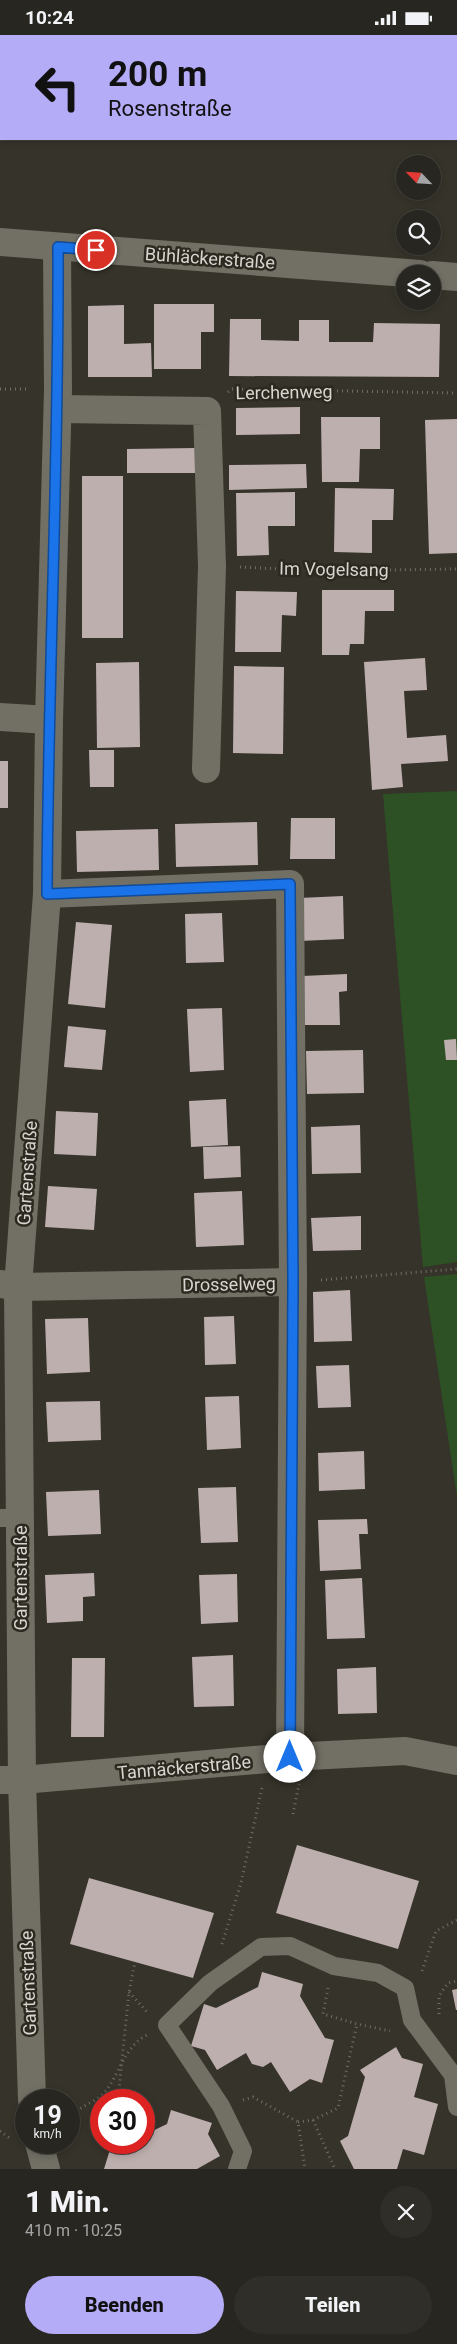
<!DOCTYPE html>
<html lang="de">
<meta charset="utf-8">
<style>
:root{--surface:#282620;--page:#302e29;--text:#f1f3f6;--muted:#a5a5a5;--line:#44433e;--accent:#b5acf8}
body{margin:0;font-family:Roboto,sans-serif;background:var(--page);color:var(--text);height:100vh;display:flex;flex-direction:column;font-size:19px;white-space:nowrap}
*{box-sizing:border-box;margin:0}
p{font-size:16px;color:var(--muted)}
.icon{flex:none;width:28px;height:28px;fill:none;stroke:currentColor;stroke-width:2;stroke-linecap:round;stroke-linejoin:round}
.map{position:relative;height:2134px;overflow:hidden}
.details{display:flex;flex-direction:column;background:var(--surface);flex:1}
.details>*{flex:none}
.banner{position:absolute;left:0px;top:0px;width:458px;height:105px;box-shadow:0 2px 8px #0003,0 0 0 1px var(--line);background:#b5acf8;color:#111;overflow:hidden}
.needle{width:32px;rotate:295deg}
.buttons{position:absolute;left:396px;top:120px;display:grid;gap:10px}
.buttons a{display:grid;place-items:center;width:45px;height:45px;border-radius:50%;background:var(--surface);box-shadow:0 2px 8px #0003,0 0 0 1px var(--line);font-size:25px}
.speed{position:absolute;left:15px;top:2054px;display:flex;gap:10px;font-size:25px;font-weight:700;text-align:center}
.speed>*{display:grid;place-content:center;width:65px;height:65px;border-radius:50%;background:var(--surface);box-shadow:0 2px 8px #0003,0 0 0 1px var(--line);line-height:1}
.speed small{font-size:12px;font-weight:400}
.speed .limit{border:8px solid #d22;background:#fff;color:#111}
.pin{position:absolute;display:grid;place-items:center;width:42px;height:42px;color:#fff;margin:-21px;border:2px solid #fff;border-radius:50%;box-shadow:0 1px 5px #0007}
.me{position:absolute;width:55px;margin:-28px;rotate:0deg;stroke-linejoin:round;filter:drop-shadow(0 0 4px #0008)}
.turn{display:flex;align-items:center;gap:18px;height:105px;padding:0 25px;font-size:22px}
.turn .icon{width:65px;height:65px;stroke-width:2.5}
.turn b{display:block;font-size:35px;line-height:42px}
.round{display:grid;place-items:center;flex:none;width:52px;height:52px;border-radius:26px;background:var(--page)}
.head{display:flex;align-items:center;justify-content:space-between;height:85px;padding:0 25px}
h1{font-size:30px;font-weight:800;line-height:38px}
.cta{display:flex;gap:10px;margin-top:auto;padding:10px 25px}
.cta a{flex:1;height:58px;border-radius:30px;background:var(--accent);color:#111;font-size:20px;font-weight:800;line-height:58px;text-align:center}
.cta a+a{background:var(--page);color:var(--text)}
.status{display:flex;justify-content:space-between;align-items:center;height:35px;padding:0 25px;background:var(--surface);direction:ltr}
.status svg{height:14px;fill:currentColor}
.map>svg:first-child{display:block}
.green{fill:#2d5124}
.building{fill:#bdafae}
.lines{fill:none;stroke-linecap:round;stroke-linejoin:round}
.path{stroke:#716e66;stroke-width:3;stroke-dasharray:1 4;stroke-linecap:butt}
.service{stroke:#727065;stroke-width:18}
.minor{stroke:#727065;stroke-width:28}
.route-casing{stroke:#114b97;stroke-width:12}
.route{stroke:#1a73e8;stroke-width:9}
.labels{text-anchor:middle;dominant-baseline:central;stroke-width:5;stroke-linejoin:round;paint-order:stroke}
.street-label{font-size:18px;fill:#d7d5cf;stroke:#2c2920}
</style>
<div class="status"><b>10:24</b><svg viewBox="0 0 49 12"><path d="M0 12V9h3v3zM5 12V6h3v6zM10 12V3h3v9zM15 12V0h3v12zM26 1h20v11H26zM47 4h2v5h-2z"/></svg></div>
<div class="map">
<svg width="457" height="2134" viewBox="0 0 457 2134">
<rect width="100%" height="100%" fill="#36332a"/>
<g class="green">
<path d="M457,756V1227L423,1232L383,759Z"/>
<path d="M457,1239V1462L424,1242Z"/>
</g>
<g class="building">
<path d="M154,269H214V297H201V334H154Z"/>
<path d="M124,270V309L151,308L152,342H88V271Z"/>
<path d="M230,284H261V305L299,306V285H329V307H373L374,288L440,289L439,342L229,341Z"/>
<path d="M300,372V399L236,400V373Z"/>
<path d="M321,382H380V414H360L359,447H322Z"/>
<path d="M457,384V518L429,519L425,385Z"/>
<path d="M195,413V438H127V414Z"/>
<path d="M306,429L307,453L229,455V430Z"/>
<rect x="82" y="441" width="41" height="162"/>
<path d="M335,453L394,454L393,485H372V518L334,517Z"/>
<path d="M295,457V491H268L269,520L237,521L236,458Z"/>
<path d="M322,555H394V576H365L364,609H350L349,620H322Z"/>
<path d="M236,556L297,557L296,581L282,580L281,617H235Z"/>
<path d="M425,623L427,655L404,656L407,703L446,700L448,726L401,729L403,752L372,755L364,627Z"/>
<path d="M139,627L140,712L97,713L96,628Z"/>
<path d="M234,631L284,632L283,719L233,718Z"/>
<path d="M89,715H114V752H90Z"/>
<rect x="0" y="726" width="8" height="47"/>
<path d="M291,783H335V824H290Z"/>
<path d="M257,787L258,830L176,832L175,789Z"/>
<path d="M158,794L159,835L77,837L76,796Z"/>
<path d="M343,861L344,904L300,906L299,863Z"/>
<path d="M222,878L224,927L186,928L185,879Z"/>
<path d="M76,887L112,890L105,973L68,969Z"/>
<path d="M347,939V956L339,957L340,990H303L302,941Z"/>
<path d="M222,973L224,1035L190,1037L187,974Z"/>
<path d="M68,991L106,995L102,1035L64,1032Z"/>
<path d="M456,1004L457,1025H446L444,1005Z"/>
<path d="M363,1015L364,1058L307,1059L306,1016Z"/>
<path d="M226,1064L228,1110L191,1112L189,1066Z"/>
<path d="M56,1076L98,1078L96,1121L54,1119Z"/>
<path d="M360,1090L361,1138L312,1139L311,1092Z"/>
<path d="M240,1111L241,1142L204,1144L203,1112Z"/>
<path d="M48,1151L97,1154L94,1195L45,1192Z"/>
<path d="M242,1156L244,1210L196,1212L194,1158Z"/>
<path d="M361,1181V1215L313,1216L311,1183Z"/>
<path d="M350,1255L352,1306L314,1307L313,1257Z"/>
<path d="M234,1281L236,1329L205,1330L204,1282Z"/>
<path d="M88,1283L90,1337L47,1339L45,1284Z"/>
<path d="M349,1330L351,1372L318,1373L316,1331Z"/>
<path d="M239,1361L241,1413L207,1415L205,1362Z"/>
<path d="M100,1366L101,1405L48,1407L46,1367Z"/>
<path d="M364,1416L365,1454L319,1456L318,1418Z"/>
<path d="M236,1452L238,1507L201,1508L198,1453Z"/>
<path d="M99,1455L101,1499L48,1501L46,1457Z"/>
<path d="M367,1484L368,1499H359L361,1534L320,1536L318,1485Z"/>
<path d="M94,1538L95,1561L83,1562V1586L47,1588L45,1540Z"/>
<path d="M237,1539L238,1587L201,1589L199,1540Z"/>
<path d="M362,1543L365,1603L327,1604L325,1545Z"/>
<path d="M233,1620L234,1671L194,1672L192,1622Z"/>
<path d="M72,1623H105L104,1702H71Z"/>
<path d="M376,1632L377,1678L338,1679L337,1634Z"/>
<path d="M297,1810L419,1846L398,1914L276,1878Z"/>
<path d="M89,1843L214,1878L193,1943L70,1909Z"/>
<path d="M262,1937L303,1949L300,1961L325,2003L334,2005L322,2048L310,2044L290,2057L271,2027L263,2032L252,2029L246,2018L217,2035L205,2015L191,2011L204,1969L216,1973L258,1952Z"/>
<path d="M457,1954V1975H456L452,1955Z"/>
<path d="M396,2012L402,2023L423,2029L414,2062L438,2069L424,2120L403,2114L397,2134H354L340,2106L348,2101L365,2042L360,2035Z"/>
<path d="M171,2075L212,2088L208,2099L220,2121L197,2134H104L112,2108L124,2110L130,2108H144V2100L167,2089Z"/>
</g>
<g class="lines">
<g class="path">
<path d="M0,354H29"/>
<path d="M228,357L232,354L457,358"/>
<path d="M240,532L318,536L457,534"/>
<path d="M321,1245L457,1234"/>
<path d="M293,1779L299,1749"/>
<path d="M222,1909L241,1848L262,1753"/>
<path d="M422,1936L436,1896L457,1885"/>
<path d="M328,1953L323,1979L357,1989L390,1996"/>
<path d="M129,1957L147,1977"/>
<path d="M439,1979V1961L448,1948L457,1946"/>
<path d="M122,2065L119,2054L129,1957L135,1927"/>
<path d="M243,2065L253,2062L298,2087L305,2134"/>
<path d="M69,2075L73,2077"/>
<path d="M69,2083C78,2071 96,2068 106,2056C120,2037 125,2011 147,2000"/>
<path d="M313,2085L335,2134"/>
<path d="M298,2087L313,2085L338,2073L357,1989"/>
<path d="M0,2096L11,2104"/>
</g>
<g class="service">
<path d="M0,1483H20"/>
<path d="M237,2134L243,2116L221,2071L167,1990L210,1948L261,1912L290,1911L334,1931L378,1938L405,1953L412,1985L453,2040L457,2072"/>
</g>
<g class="minor">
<path d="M0,207L420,239"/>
<path d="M432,240L457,242"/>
<path d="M58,374L207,376L212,531L206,734"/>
<path d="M0,682L49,685"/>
<path d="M47,859L290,849L293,1247L290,1722"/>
<path d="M1,1249L18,1252L293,1247"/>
<path d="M0,1745H22L290,1722L405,1716L457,1726"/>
<path d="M32,2065L22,1745L18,1252L47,859L49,685L58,355L57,212"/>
<path d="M39,2108L46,2134"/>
</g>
</g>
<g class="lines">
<defs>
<path id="route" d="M96,215L58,212C59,428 48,643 47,859L290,849L293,1247L290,1722"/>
</defs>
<use href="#route" class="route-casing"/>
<use href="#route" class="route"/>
</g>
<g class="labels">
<g class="street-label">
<text transform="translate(210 223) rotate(4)">Bühläckerstraße</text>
<text transform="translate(284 357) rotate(-1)">Lerchenweg</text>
<text transform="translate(334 534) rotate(1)">Im Vogelsang</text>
<text transform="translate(27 1138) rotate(-86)">Gartenstraße</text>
<text transform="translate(229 1249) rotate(-1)">Drosselweg</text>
<text transform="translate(20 1543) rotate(-90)">Gartenstraße</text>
<text transform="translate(184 1732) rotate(-5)">Tannäckerstraße</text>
<text transform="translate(28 1948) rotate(-92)">Gartenstraße</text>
</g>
</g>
</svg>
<div class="buttons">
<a><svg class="needle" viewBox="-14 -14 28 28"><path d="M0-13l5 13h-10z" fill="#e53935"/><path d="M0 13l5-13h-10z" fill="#a5a5a5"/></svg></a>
<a><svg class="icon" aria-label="search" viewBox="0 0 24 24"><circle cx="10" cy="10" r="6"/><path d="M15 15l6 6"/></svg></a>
<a><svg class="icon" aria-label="layers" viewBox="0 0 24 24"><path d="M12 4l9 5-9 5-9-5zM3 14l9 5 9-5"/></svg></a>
</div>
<div class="speed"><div>19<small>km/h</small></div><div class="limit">30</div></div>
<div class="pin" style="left:96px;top:215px;background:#d93025"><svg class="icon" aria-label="arrive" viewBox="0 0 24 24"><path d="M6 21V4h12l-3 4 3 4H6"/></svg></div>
<svg class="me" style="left:290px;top:1722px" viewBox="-20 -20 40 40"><circle r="19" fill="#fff"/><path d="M0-13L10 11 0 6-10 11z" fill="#1a73e8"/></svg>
<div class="banner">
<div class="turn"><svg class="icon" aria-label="left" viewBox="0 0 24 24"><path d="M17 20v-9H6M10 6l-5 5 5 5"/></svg><div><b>200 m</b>Rosenstraße</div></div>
</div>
</div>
<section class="details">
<div class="head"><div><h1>1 Min.</h1><p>410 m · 10:25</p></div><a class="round"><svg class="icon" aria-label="close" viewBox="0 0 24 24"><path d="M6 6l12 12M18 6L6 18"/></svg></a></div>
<div class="cta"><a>Beenden</a><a>Teilen</a></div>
</section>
